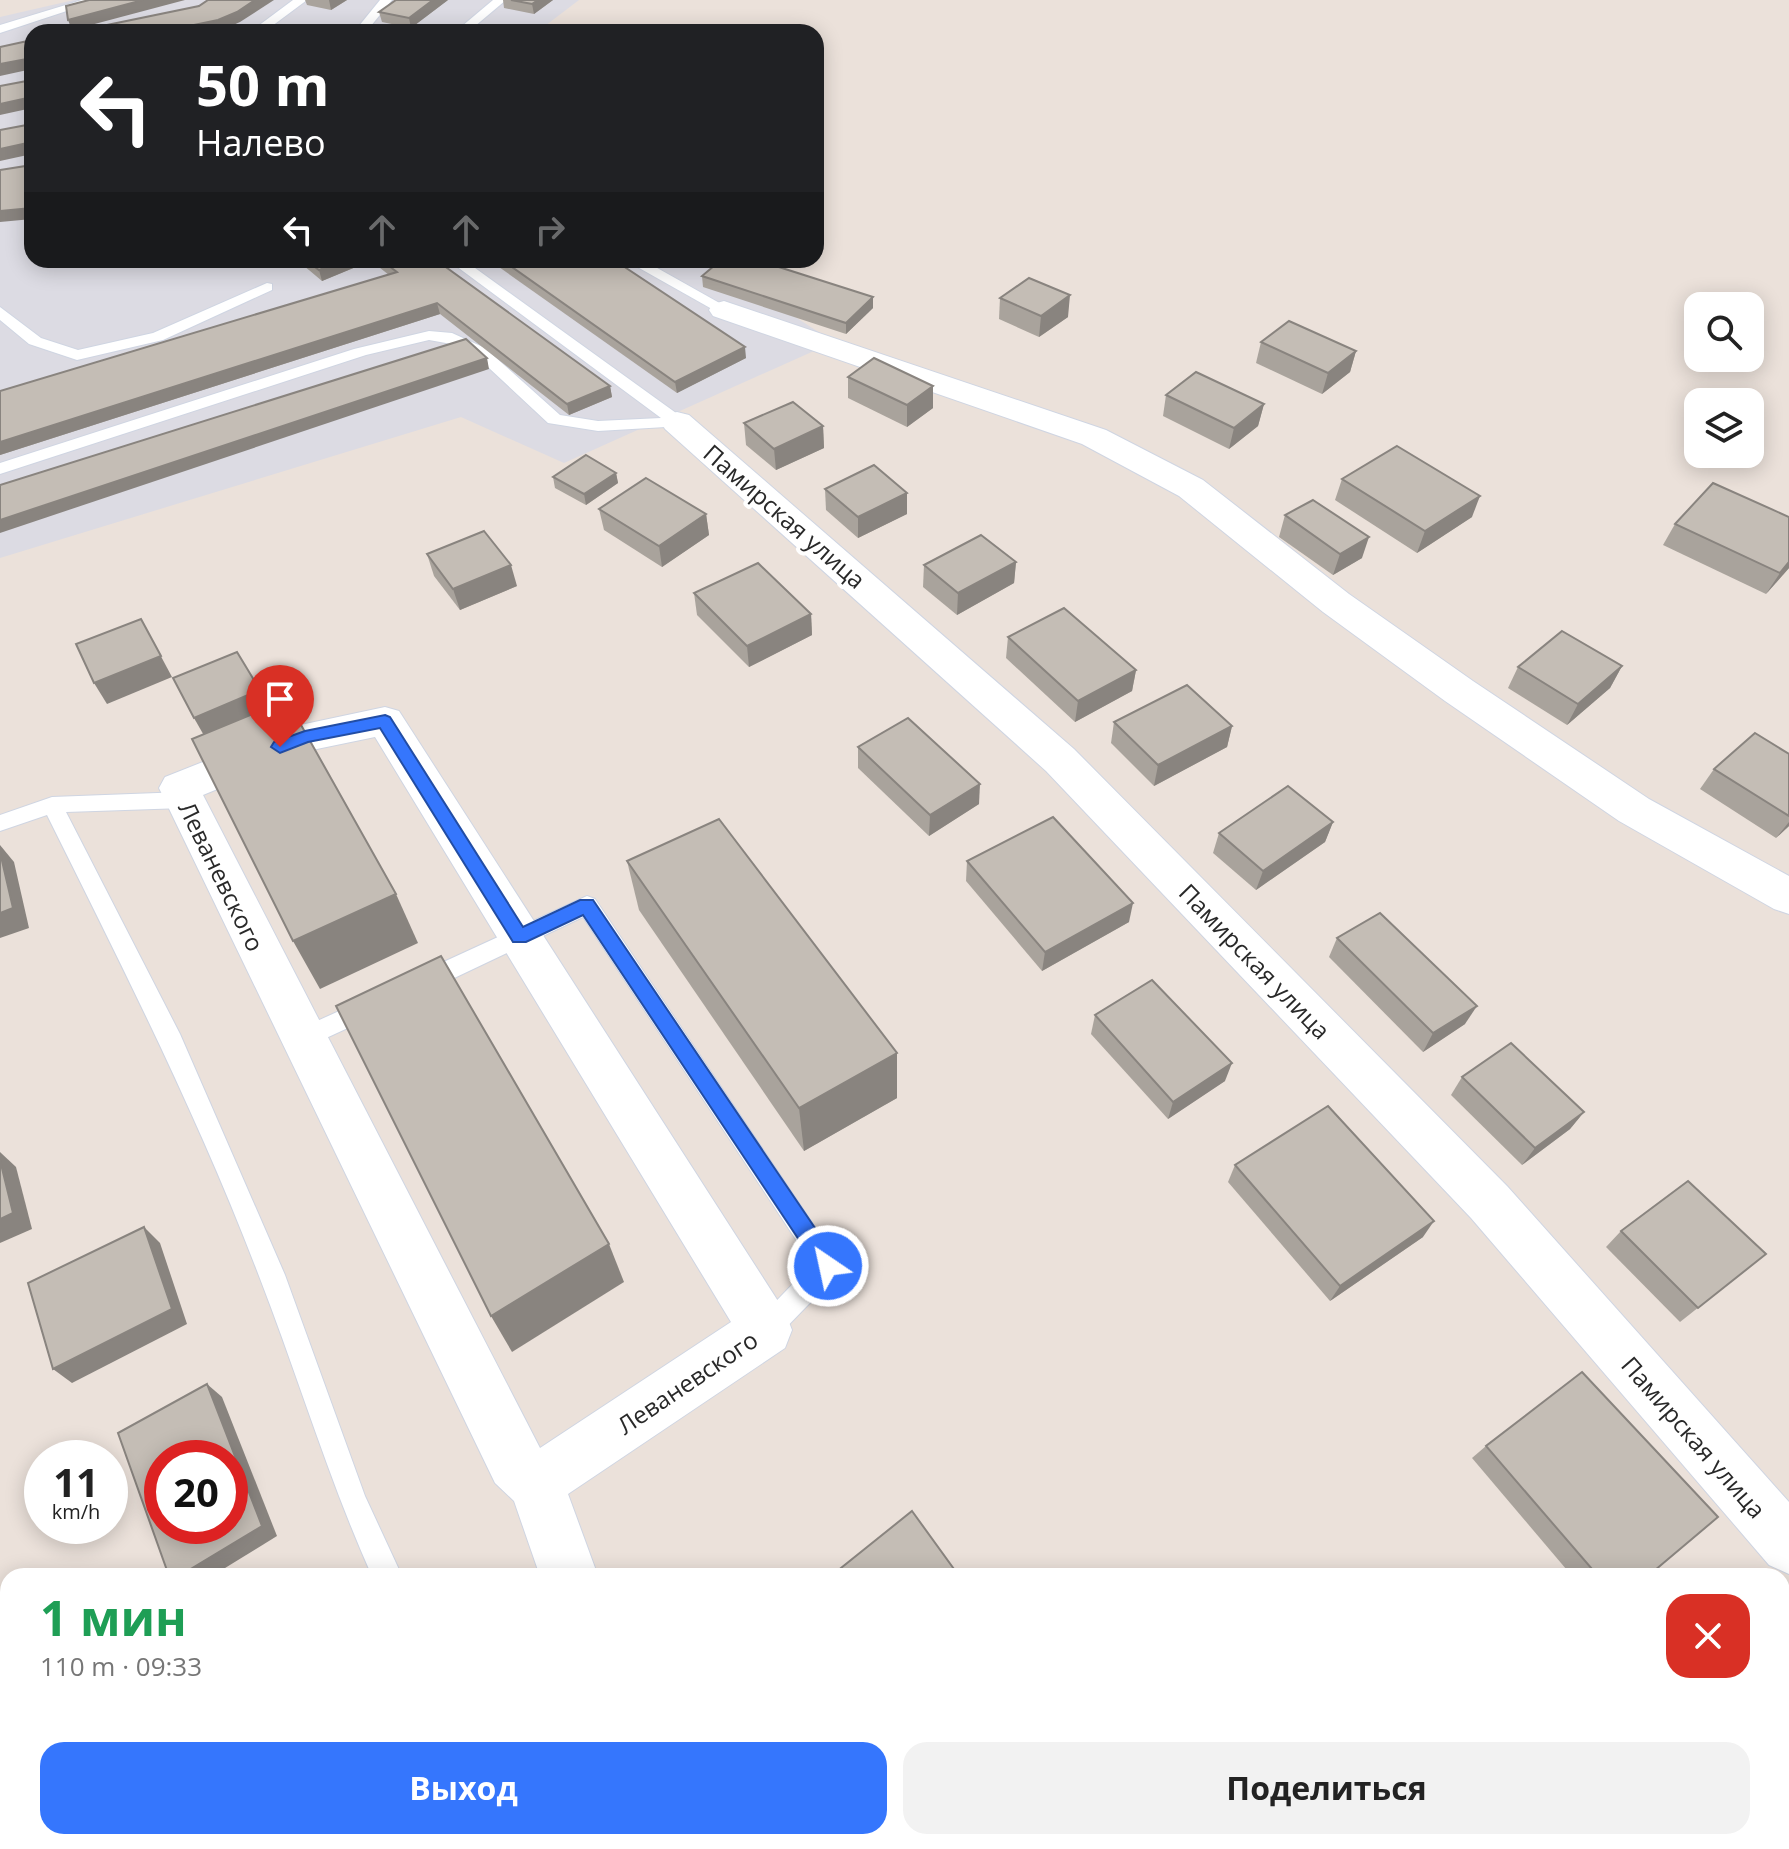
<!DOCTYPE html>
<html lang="ru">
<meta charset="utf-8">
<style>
:root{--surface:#fff;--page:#f2f2f2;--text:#222;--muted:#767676;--accent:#3576fd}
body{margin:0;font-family:"Open Sans",sans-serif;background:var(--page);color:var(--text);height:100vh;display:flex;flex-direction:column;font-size:30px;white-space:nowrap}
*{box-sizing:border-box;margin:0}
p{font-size:26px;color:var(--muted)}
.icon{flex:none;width:44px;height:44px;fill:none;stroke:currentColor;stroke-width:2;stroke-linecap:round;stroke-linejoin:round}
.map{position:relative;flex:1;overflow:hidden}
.details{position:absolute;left:0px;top:1568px;width:1790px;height:282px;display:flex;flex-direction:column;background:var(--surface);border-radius:24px 24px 0 0;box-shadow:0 4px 20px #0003}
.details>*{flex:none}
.hud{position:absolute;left:24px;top:24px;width:800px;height:244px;border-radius:24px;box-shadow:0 4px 20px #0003;background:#202124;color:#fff;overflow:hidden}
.buttons{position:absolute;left:1684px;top:292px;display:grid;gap:16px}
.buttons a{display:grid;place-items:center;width:80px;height:80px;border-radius:16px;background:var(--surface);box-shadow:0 4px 20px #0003;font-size:40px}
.speed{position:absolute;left:24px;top:1440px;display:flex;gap:16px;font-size:40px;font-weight:700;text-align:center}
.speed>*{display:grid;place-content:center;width:104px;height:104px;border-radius:50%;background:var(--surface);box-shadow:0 4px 20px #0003;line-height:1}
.speed small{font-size:20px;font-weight:400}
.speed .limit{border:12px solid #d22;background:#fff;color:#111}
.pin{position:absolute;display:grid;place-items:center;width:68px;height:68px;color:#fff;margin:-82px -34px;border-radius:50% 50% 50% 0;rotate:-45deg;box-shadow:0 0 8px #0007}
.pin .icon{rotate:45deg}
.me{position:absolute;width:88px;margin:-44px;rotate:326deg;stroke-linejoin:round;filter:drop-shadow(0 0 6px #0008)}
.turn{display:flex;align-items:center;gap:28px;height:168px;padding:0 40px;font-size:36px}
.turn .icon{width:104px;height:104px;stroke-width:2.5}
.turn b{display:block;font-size:56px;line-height:68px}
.lanes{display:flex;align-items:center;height:76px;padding:0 40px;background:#0003;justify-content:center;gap:40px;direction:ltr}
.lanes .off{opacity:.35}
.round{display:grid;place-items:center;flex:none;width:84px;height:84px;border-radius:24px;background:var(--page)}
.headline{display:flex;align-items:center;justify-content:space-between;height:136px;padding:0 40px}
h1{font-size:48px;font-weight:700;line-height:60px;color:#1e9e55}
.cta{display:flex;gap:16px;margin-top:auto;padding:16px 40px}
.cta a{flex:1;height:92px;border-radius:24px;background:var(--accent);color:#fff;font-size:32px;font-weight:700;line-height:92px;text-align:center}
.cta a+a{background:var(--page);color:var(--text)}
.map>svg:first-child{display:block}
.industrial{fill:#dcdbe3}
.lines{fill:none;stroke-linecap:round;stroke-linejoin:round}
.lane-casing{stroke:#cfd5e2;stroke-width:2}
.street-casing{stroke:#cfd5e2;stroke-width:2}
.lane{fill:#fff;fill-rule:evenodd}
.street{fill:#fff;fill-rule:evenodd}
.wall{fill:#a9a39c}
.shaded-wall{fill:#89847f}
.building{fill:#c4bdb5;stroke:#89847f;stroke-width:2;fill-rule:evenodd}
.route{fill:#3576fd;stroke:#224da4;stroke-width:2}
.labels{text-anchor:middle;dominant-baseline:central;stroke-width:8;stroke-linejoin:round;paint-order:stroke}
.street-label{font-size:24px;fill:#292929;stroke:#fff}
</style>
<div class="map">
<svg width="1789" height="1849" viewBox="0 0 1789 1849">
<rect width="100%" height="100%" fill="#ebe1da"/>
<path class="industrial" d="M74,0H579L537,32H32V260H707L834,342L564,463L461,417L0,558V17Z"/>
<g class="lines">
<defs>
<g id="lane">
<path d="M82,0H100L0,33V25Z"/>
<path d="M293,0H307L264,32H250Z"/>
<path d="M380,0H392L366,32H354Z"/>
<path d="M493,0H506L468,32H455Z"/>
<path d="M448,260H464L683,418V426L598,431L548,423L474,354L457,345L429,340L366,355L0,474V463L354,349L429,331L452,333L485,348L560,415L598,421L661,418Z"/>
<path d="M625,260H643L732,310L719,313Z"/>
<path d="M267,283L272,284V290L163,340L77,360L29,344L0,320V307L41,338L78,350L153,333Z"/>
<path d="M184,792L194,800L184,808L66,812L180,1034L285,1275L365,1496L402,1576H372C328,1478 298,1376 259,1276C199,1118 122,966 47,815L0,831V815L52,797Z"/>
<path d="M587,896L595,899L841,1266L837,1275L775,1339L766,1343L757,1339L753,1330L757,1321L812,1264L583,917L429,990L421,992L413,990L410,983L413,976Z"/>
<path d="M368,998L376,1001L379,1008L376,1015L311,1045L303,1048L295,1045L291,1038L295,1031Z"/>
<path d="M481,1842H513L515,1849H483Z"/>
</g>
<g id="street">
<path d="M724,301L1106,430L1203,480L1349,594L1473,681L1649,799L1789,876V914L1774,909L1619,821L1445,701L1323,612L1179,496L1082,444L713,316L709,310L713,304Z"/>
<path d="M677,412L689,415L1074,749L1507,1186L1789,1502V1574L1769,1565L1471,1218L1046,771L665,429L661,422L665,415Z"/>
<path d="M385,707L399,711L785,1312L792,1330L785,1348L568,1494L598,1576H540L514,1501L495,1483L159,788L165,777L291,727ZM375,737L731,1322L540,1448L203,795L312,750Z"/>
<path d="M1789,1774V1840L1782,1843V1777Z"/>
<path d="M629,1842H693L695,1849H631Z"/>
<path d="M1693,1842H1765L1762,1849H1690Z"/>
</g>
</defs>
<use href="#lane" class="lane-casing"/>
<use href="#street" class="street-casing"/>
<use href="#lane" class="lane"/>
<use href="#street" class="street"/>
</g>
<g class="wall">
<path d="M305,0H347L331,10L307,5Z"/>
<path d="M448,0L411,28L382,22L379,12Z"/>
<path d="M503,0H553L534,14L504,8Z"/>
<path d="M297,260H361L363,264L322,281Z"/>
<path d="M370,260H436L610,386L612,397L569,415L440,314L0,455V391L389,275Z"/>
<path d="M489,260H614L746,358L677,393Z"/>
<path d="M702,276L873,308L846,334L703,287Z"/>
<path d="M1000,298L1068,317L1039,337L999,319Z"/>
<path d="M1261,342L1356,351L1350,372L1322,394L1256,363Z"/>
<path d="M848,377L933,386V408L907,427L848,398Z"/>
<path d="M1166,395L1264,404L1258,426L1229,449L1163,416Z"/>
<path d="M744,423L823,426L824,448L776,470L746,445Z"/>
<path d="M616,473L618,483L586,505L555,488L553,477Z"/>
<path d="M1342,479L1472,517L1417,553L1335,500Z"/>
<path d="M825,489L907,514L858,538L826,510Z"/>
<path d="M599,509L706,514L709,535L662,567L604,530Z"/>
<path d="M1285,515L1362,558L1333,575L1279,537Z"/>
<path d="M1675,524L1789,568L1766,594L1663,545Z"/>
<path d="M427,554L517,586L460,610L434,576Z"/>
<path d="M1016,562L1014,583L957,615L923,587L924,565Z"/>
<path d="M694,593L811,614L812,635L749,667L697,615Z"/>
<path d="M1008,637L1136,670L1132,691L1075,722L1006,658Z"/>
<path d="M1622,666L1610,688L1567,725L1508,688L1518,667Z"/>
<path d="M1114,722L1232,726L1227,747L1154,786L1111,743Z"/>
<path d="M858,747L979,804L929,836L858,768Z"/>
<path d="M1789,754V826L1776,838L1700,789L1714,769Z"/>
<path d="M1333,822L1325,842L1256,890L1213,853L1219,833Z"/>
<path d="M627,861L897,1098L804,1151L639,910Z"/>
<path d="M967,861L1129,922L1042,971L966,881Z"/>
<path d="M1337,938L1465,1024L1423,1052L1329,957Z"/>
<path d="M1095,1015L1225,1081L1168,1119L1091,1034Z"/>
<path d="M1462,1077L1584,1112L1570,1129L1522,1165L1451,1095Z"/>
<path d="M1235,1165L1423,1237L1330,1301L1228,1182Z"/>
<path d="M1621,1231L1747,1269L1680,1322L1606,1247Z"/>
<path d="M1486,1446L1648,1576H1572L1472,1458Z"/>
</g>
<g class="shaded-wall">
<path d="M143,0H185L72,30L68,20Z"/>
<path d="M255,0H274L240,22L222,30L213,32H160Z"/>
<path d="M329,0H347L331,10Z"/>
<path d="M433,0H448L411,28L409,18Z"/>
<path d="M538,0H553L534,14L532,4Z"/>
<path d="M32,58V69L0,76V64Z"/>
<path d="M32,97V108L0,115V104Z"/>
<path d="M32,142V154L0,161V149Z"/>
<path d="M32,208V219L0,222V211Z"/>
<path d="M343,260H361L363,264L322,281L319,270Z"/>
<path d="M1070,295L1068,317L1039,337L1041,316Z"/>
<path d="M873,297V308L846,334V323Z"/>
<path d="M437,303L440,314L0,455V442Z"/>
<path d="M745,347L746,358L677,393L675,382Z"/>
<path d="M1356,351L1350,372L1322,394L1328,373Z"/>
<path d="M487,358L489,369L0,533V520Z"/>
<path d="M610,386L612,397L569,415L567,404Z"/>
<path d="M933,386V408L907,427V405Z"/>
<path d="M1264,404L1258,426L1229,449L1234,428Z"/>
<path d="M823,426L824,448L776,470L774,449Z"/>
<path d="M616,473L618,483L586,505L584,494Z"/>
<path d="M907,493V514L858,538V517Z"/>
<path d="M1480,496L1472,517L1417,553L1425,531Z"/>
<path d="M706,514L709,535L662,567L659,546Z"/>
<path d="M1369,537L1362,558L1333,575L1340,554Z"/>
<path d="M1016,562L1014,583L957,615L958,593Z"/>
<path d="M1789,562V568L1766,594L1780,573Z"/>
<path d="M511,565L517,586L460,610L453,589Z"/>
<path d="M811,614L812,635L749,667L747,646Z"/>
<path d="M141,619L172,677L107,704L94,683Z"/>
<path d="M1622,666L1610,688L1567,725L1578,704Z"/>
<path d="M1136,670L1132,691L1075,722L1078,701Z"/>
<path d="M260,690L270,711L206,739L194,718Z"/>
<path d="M1232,726L1227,747L1154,786L1158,765Z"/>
<path d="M980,784L979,804L929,836L930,815Z"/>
<path d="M1333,822L1325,842L1256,890L1263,871Z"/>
<path d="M1789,822V826L1776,838Z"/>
<path d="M0,845L14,862L29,928L0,938Z"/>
<path d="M396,894L418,943L320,989L293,941Z"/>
<path d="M1133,903L1129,922L1042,971L1045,952Z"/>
<path d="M1477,1006L1465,1024L1423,1052L1433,1033Z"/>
<path d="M897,1053V1098L804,1151L799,1108Z"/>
<path d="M1232,1063L1225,1081L1168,1119L1173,1102Z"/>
<path d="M1584,1112L1570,1129L1522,1165L1535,1148Z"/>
<path d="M0,1152L16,1167L32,1229L0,1243Z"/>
<path d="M1434,1221L1423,1237L1330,1301L1340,1286Z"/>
<path d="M144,1227L160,1243L187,1324L72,1383L53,1369Z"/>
<path d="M609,1244L624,1282L512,1352L491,1316Z"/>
<path d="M207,1384L222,1397L277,1536L212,1576H179Z"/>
<path d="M406,1842H417L420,1849H408Z"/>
</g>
<g class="building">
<path d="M89,0H143L68,20L66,6Z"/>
<path d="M208,0H255L237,12L218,20L160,32H73L199,6Z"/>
<path d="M396,0H433L409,18L379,12Z"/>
<path d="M511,0H538L532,4Z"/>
<path d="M295,26L298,32H265Z"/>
<path d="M32,40V58L0,64V47Z"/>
<path d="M32,80V97L0,104V86Z"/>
<path d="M32,124V142L0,149V130Z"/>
<path d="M32,165V208L0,211V170Z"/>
<path d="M306,260H343L319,270Z"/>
<path d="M381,260H436L610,386L567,404L437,303L0,442V391L397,272Z"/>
<path d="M502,260H614L745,347L675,382Z"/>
<path d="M721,260H757L873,297L846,323L702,276Z"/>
<path d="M1029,278L1070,295L1041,316L1000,298Z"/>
<path d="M1289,321L1356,351L1328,373L1261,342Z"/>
<path d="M466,339L487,358L0,520V485Z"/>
<path d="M874,358L933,386L907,405L848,377Z"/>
<path d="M1196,372L1264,404L1234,428L1166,395Z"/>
<path d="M793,402L823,426L774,449L744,423Z"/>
<path d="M1397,446L1480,496L1425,531L1342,479Z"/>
<path d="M586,455L616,473L584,494L553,477Z"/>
<path d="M874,465L907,493L858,517L825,489Z"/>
<path d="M646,478L706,514L659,546L599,509Z"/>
<path d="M1713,483L1789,517V562L1780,573L1675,524Z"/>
<path d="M1313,500L1369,537L1340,554L1285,515Z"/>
<path d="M484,531L511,565L453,589L427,554Z"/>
<path d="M981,535L1016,562L958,593L924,565Z"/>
<path d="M758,563L811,614L747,646L694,593Z"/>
<path d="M1064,608L1136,670L1078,701L1008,637Z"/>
<path d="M141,619L161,656L94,683L76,644Z"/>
<path d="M1562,631L1622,666L1578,704L1518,667Z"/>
<path d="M237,652L260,690L194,718L173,678Z"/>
<path d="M1187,685L1232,726L1158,765L1114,722Z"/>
<path d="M287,700L396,894L293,941L192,739Z"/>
<path d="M908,718L980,784L930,815L858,747Z"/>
<path d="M1755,733L1789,754V816L1714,769Z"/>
<path d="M1288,786L1333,822L1263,871L1219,833Z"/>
<path d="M1053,817L1133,903L1045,952L967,861Z"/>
<path d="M719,819L897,1053L799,1108L627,861Z"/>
<path d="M0,852L13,908L0,913Z"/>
<path d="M1380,913L1477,1006L1433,1033L1337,938Z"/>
<path d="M441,956L609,1244L491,1316L336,1006Z"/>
<path d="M1152,980L1232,1063L1173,1102L1095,1015Z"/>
<path d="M1511,1043L1584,1112L1535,1148L1462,1077Z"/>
<path d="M1328,1106L1434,1221L1340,1286L1235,1165Z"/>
<path d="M0,1160L13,1213L0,1219Z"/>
<path d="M1688,1181L1766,1254L1698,1308L1621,1231Z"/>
<path d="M144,1227L172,1309L53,1369L28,1283Z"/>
<path d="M1582,1372L1718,1517L1648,1576H1598L1486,1446Z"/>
<path d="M207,1384L262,1526L179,1576H169L118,1433ZM162,1458H230V1526H162Z"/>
<path d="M912,1511L959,1576H831Z"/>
<path d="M327,1842H406L408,1849H316Z"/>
</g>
<path class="route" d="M385,715L390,717L523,927L580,900H593L836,1259L839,1266L836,1273L828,1276L821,1273L583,915L526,942H513L380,728L308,742L280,753L271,747L274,742L305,731Z"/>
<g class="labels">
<g class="street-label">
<text transform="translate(785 516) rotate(41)">Памирская улица</text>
<text transform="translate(222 876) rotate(64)">Леваневского</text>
<text transform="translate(1255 961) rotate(46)">Памирская улица</text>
<text transform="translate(687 1382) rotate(-34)">Леваневского</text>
<text transform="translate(1694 1437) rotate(49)">Памирская улица</text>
</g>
</g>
</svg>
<div class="buttons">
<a><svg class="icon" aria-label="search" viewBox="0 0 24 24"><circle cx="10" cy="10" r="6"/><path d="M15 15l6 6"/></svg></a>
<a><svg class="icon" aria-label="layers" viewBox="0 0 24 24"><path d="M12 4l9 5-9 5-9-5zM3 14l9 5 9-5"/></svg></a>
</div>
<div class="speed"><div>11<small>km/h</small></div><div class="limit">20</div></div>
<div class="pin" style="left:280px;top:747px;background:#d93025"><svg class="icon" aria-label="arrive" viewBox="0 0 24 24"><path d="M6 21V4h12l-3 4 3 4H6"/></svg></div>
<svg class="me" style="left:828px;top:1266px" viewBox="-20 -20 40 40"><circle r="17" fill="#3576fd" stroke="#fff" stroke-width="3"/><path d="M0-11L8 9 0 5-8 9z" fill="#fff"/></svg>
<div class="hud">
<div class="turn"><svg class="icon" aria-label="left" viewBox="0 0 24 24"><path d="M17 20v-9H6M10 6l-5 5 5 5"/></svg><div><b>50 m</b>Налево</div></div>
<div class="lanes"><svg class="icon" aria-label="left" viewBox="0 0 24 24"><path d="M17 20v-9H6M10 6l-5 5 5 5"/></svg><svg class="icon off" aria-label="ahead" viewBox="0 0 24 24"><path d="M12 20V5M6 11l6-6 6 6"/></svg><svg class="icon off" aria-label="ahead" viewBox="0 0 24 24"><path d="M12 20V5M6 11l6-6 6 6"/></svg><svg class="icon off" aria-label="right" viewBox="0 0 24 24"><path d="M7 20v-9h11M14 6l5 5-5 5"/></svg></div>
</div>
<section class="details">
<div class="headline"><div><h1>1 мин</h1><p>110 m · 09:33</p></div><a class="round" style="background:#d93025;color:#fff"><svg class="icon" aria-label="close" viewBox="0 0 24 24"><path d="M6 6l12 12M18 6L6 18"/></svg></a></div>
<div class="cta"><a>Выход</a><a>Поделиться</a></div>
</section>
</div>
